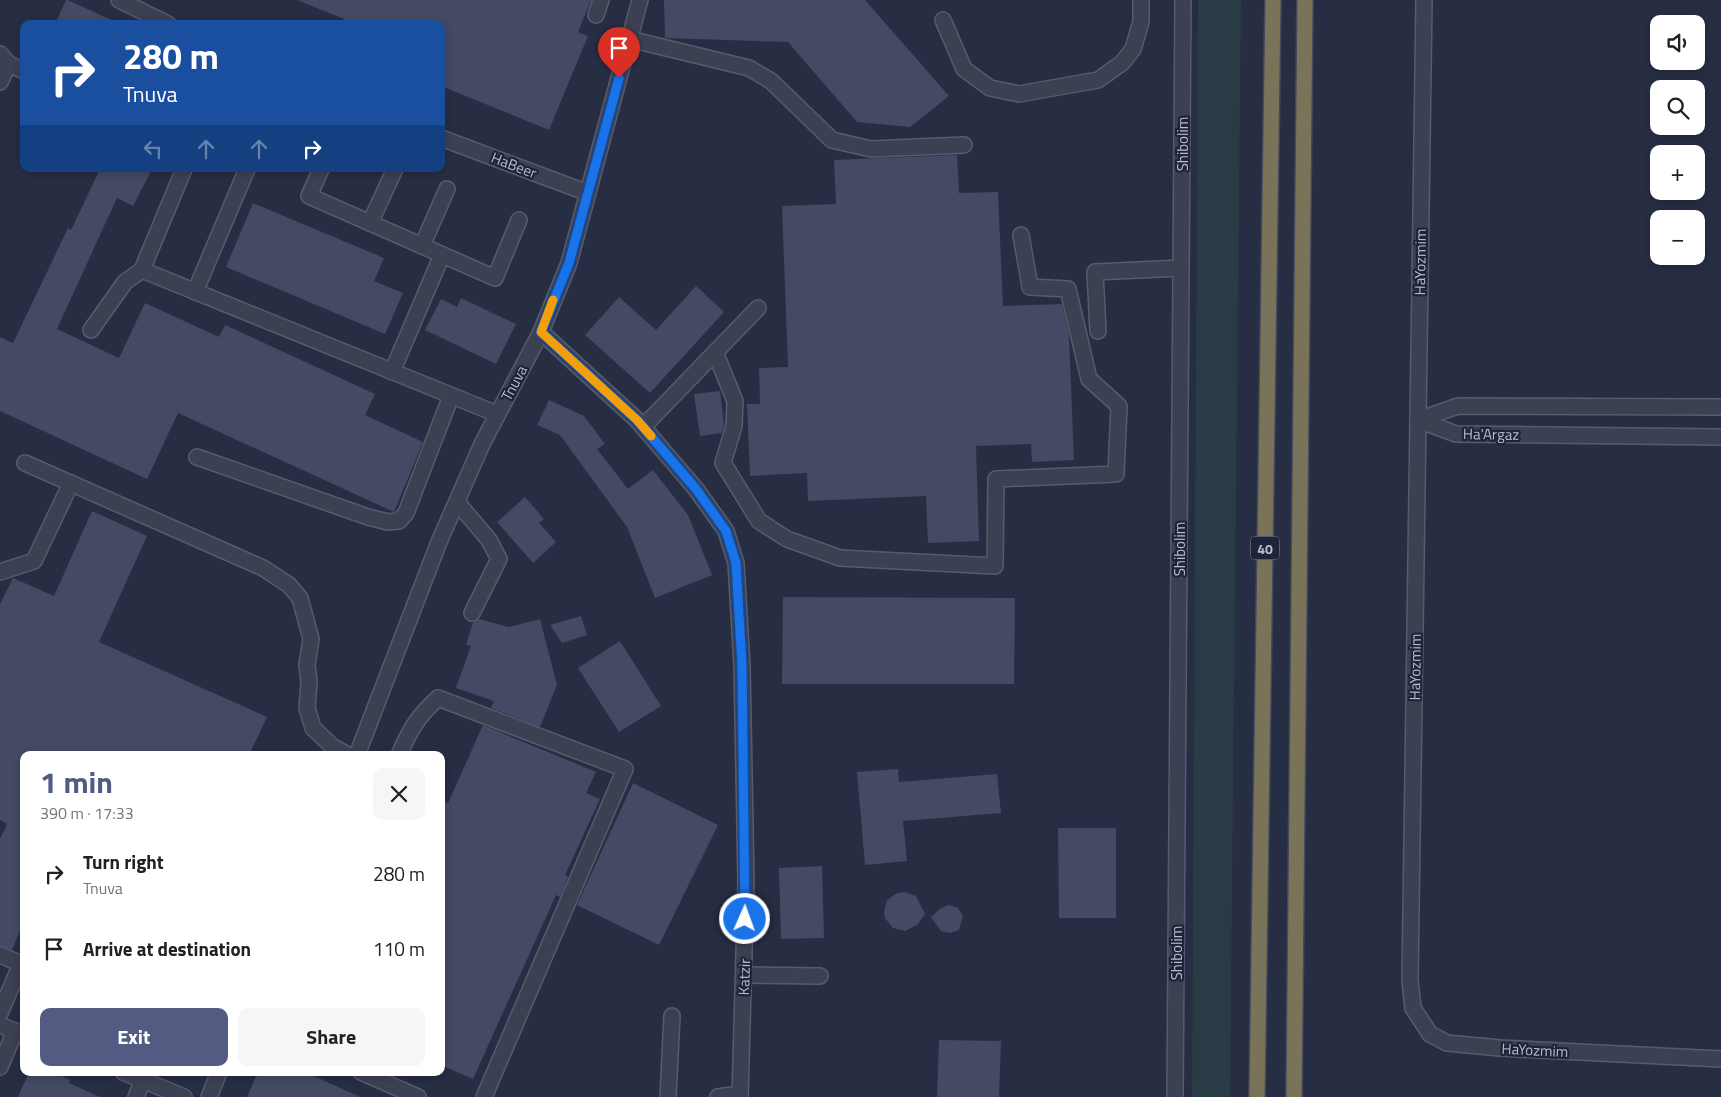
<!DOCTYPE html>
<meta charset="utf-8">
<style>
:root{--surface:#fff;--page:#f6f6f6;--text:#202124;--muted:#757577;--accent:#545b83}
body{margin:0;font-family:"Titillium Web",sans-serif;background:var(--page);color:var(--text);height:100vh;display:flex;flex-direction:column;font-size:19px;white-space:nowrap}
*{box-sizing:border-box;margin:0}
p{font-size:16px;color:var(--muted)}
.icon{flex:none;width:28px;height:28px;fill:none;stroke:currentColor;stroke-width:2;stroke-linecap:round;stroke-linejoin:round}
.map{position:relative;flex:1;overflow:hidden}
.sheet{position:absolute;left:20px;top:751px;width:425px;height:325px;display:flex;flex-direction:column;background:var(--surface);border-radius:10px;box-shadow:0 2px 8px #0003}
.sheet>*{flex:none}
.top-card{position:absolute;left:20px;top:20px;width:425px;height:152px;border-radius:10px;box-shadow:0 2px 8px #0003;background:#1a4fa0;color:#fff;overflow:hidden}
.tools{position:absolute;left:1650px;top:15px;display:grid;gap:10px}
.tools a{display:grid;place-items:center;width:55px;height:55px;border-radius:10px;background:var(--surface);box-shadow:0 2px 8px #0003;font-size:25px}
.pin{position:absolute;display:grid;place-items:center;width:42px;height:42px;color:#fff;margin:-51px -21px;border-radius:50% 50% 50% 0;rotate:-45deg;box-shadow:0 0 5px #0007}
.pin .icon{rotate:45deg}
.me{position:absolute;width:55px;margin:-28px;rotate:2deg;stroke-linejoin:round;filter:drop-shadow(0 0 4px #0008)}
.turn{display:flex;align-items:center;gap:18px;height:105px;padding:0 20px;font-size:22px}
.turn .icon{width:65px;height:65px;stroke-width:2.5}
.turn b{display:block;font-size:35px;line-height:42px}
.lanes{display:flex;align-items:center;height:48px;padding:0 20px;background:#0003;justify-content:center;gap:25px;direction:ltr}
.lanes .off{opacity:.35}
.round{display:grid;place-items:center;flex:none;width:52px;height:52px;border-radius:10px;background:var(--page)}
.overview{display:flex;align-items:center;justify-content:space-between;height:85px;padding:0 20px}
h1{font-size:30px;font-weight:700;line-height:38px;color:var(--accent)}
.cta{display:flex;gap:10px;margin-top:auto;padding:10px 20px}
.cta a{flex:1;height:58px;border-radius:10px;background:var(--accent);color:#fff;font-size:20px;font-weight:700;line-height:58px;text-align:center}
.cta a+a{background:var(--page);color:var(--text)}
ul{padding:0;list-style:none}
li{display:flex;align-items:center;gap:15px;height:75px;padding:0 20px}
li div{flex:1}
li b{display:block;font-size:19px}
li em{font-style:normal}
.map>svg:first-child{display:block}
.green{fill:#293b44}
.building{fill:#444a63}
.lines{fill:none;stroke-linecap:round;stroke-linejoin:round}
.minor-casing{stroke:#575b6d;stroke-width:18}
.highway-casing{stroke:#43485a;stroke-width:18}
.minor{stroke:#3c4053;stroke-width:15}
.highway{stroke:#797459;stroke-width:15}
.route-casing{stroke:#114b97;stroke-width:12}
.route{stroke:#1a73e8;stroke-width:9}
.slow{stroke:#f59e0b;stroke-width:9}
.labels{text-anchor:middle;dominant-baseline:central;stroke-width:4.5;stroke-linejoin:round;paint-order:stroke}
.shield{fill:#202438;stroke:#8b8ea0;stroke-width:1}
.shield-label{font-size:14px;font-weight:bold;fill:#b9bccc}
.street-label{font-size:15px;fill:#b9bccc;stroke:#202438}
</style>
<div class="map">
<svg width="1721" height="1097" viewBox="0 0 1721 1097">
<rect width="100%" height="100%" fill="#272d43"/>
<path class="green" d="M1198,0H1241L1230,1097H1192Z"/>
<g class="building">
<path d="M66,0H68L120,24H55Z"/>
<path d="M297,0H591L578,32L588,36L549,130L441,86V24H342L344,19Z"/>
<path d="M664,0H865L949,96L910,127L857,122L788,42L665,38Z"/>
<path d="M957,155L959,193L998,192L1003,306L1062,304L1069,335L1074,460L1032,462L1031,444L976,446L979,541L928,543L926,496L808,501L807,473L750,476L747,404H760L759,368L788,367L782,206L836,204L834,160Z"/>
<path d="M100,169H152L133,206L117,198L57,329L119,358L145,303L219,337L225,325L375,394L365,415L423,442L394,512L178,413L147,479L0,411V337L13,343L68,228L71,230Z"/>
<path d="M253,203L384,258L374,281L403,293L385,334L226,267Z"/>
<path d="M696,286L724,312L650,393L585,335L619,297L656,330Z"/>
<path d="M461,298L516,324L496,364L425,330L441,299L457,307Z"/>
<path d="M720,391L724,425L722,433L700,436L694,394Z"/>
<path d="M549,400L584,416L605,444L597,449L628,489L653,470L688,515L712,575L655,598L627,527L560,435L537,425Z"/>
<path d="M525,497L544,519L539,523L556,542L533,563L497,522Z"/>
<path d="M92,511L147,536L99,642L267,717L249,755H24V921L12,950L0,946V839L7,824L0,820V604L13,578L54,596Z"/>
<path d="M783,597L1015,598L1014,684H782Z"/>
<path d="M581,616L587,635L562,643L550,625Z"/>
<path d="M479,619L509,627L540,619L557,685L540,727L491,708L494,701L456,688L471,646L466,645L473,622Z"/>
<path d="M620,641L661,706L619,732L578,668Z"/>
<path d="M483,725L596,772L586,793L600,799L565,875L568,877L560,897L556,895L473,1079L441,1065V800L448,803Z"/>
<path d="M898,769L899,782L997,774L1001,813L903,821L907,861L865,865L857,772Z"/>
<path d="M633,783L718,825L659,945L577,905Z"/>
<path d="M1058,828H1116V918H1059Z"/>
<path d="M822,866L824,938L781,939L779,868Z"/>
<path d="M904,892L916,896L925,914L917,925L905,931L893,928L885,918L884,912L887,900L897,893Z"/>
<path d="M949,905L958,908L963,916L959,930L950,933L941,931L931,917L941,908Z"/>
<path d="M939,1040L1001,1041L999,1097H937Z"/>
<path d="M29,1072H54L70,1080L69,1083L100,1097H18Z"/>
<path d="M258,1072H305L360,1097H247Z"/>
</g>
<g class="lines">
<defs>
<g id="minor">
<path d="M119,0L168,24"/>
<path d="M1424,0L1410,980L1413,1008L1430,1034L1447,1043L1500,1048L1721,1059"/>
<path d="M596,15L601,0"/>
<path d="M943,20L964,69L990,88L1019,94L1098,80L1122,63L1133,49L1141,22V0"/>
<path d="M629,39L749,68L771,81L832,140L871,149L964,145"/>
<path d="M0,54L9,64L24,71"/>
<path d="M0,82L9,64"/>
<path d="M441,138L588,193"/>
<path d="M321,169L309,196L495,278L519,220"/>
<path d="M370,223L395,169"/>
<path d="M422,246L447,189"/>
<path d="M142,270L184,169"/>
<path d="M195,292L247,169"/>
<path d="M91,330L125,282L142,270L497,414"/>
<path d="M1098,331L1095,272L1181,268"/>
<path d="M541,332L637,420L696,489L726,531L736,563L742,666L746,881L740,1097"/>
<path d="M715,352L735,401L734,426L723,463L759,521L787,539L840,558L995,566L996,479L1116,474L1119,406L1089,379L1068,289L1030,287L1021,235"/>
<path d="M392,372L442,255"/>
<path d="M1418,420L1456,434L1721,437"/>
<path d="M1418,420L1458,406L1721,407"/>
<path d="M643,427L758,308"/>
<path d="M197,457L368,517L388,522L399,521L406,513L451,396"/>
<path d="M25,463L263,568L289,585L300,598L311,639L307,665L309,682L307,708L313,728L333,747L348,755"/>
<path d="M457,502L489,540L499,559L472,613"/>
<path d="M0,572L34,561L71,483"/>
<path d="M357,755L439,542L482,444L541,332L569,263L640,0"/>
<path d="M399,755C410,730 417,717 438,698L625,769L484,1097"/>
<path d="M0,955L24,965"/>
<path d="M744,975L820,976"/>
<path d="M0,1013L21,964"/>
<path d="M0,1025L24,1035"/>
<path d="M0,1067L15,1031"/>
<path d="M123,1072L184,1097"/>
<path d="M361,1072L418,1097"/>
<path d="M136,1097L143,1080"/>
<path d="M209,1097L219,1072"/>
<path d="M668,1097L672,1016"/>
<path d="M718,1097L740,1094"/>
<path d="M1175,1097L1183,0"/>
</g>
<g id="highway">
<path d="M1257,1097L1273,0"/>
<path d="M1294,1097L1305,0"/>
</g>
</defs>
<use href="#minor" class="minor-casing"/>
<use href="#highway" class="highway-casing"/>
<use href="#minor" class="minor"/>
<use href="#highway" class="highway"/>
</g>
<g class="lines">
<defs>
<path id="route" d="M619,78L569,263L541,332L637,420L696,489L726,531L736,563L742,666L745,919"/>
</defs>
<use href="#route" class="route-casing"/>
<use href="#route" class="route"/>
<path class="slow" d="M553,300L541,332L637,420L651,436"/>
</g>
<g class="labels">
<rect class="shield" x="1251" y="536.5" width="28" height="23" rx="4"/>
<g class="shield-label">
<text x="1265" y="548">40</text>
</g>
<g class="street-label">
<text transform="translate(1182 144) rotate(-90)">Shibolim</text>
<text transform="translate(514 165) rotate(21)">HaBeer</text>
<text transform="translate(1420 262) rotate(-89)">HaYozmim</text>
<text transform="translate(514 383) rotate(-62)">Tnuva</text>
<text transform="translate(1491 434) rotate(1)">Ha'Argaz</text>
<text transform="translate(1179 549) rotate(-90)">Shibolim</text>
<text transform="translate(1415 667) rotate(-89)">HaYozmim</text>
<text transform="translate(1176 953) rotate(-90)">Shibolim</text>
<text transform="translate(744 977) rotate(-88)">Katzir</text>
<text transform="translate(1535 1050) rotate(3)">HaYozmim</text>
</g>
</g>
</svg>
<div class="tools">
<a><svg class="icon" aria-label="sound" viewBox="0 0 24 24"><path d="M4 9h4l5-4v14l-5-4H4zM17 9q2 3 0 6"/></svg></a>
<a><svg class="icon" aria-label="search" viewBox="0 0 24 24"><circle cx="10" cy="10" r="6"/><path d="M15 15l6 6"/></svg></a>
<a>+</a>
<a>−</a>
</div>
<div class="pin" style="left:619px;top:78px;background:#d93025"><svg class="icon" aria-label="arrive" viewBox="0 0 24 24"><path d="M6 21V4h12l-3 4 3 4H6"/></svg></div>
<svg class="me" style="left:745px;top:919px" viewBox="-20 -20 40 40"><circle r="17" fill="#1a73e8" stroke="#fff" stroke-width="3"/><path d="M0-11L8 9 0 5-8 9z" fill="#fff"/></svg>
<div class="top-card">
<div class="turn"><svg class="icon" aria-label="right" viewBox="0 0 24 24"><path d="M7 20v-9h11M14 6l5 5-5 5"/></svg><div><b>280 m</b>Tnuva</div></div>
<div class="lanes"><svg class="icon off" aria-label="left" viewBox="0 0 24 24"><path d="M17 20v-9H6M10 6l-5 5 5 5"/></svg><svg class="icon off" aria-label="ahead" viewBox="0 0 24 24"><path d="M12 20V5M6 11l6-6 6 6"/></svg><svg class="icon off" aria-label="ahead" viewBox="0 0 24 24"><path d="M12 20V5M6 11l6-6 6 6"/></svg><svg class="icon" aria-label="right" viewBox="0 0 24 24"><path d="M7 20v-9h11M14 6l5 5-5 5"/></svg></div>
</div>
<section class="sheet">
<div class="overview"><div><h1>1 min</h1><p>390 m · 17:33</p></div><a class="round"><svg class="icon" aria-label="close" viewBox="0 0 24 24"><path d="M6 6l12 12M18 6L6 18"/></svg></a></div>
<ul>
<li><svg class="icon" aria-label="right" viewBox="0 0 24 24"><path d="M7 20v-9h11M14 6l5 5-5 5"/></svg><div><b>Turn right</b><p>Tnuva</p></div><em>280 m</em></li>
<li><svg class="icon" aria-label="arrive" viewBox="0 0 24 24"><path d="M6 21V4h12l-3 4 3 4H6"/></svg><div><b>Arrive at destination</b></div><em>110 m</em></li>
</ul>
<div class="cta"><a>Exit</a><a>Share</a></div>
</section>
</div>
